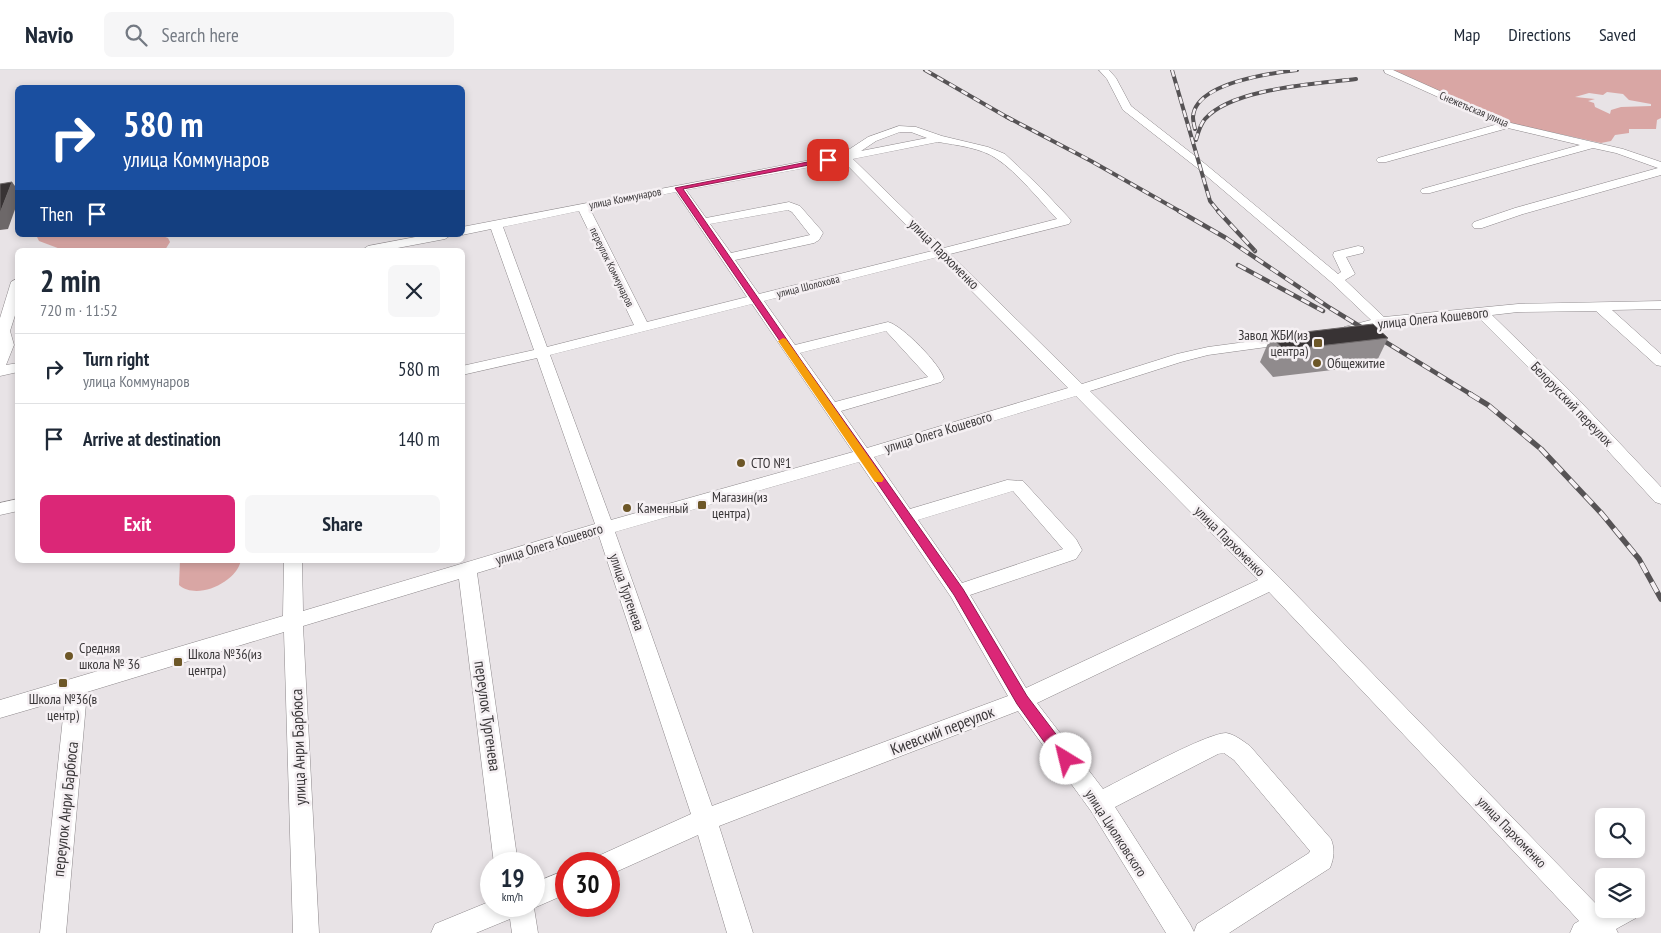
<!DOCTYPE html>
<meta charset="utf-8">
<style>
:root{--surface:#fff;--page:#f6f6f7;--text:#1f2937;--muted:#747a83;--line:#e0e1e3;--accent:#db2777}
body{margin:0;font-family:"PT Sans Narrow",sans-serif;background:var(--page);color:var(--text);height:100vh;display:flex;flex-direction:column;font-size:19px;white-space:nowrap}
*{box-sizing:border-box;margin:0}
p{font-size:16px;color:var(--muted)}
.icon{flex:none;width:28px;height:28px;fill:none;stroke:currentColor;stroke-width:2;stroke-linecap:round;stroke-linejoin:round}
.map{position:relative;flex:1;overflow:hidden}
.panel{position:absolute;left:15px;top:178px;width:450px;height:315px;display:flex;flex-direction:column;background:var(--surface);border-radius:8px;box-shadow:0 2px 8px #0003}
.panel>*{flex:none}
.top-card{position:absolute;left:15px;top:15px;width:450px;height:152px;border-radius:8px;box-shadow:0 2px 8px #0003;background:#1a4fa0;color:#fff;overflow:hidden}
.buttons{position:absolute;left:1595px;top:738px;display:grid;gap:10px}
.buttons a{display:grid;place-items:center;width:50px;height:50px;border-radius:8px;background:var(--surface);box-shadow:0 2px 8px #0003;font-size:25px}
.speed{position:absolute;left:480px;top:782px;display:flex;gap:10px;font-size:25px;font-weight:700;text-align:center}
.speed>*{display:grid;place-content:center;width:65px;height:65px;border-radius:50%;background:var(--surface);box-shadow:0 2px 8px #0003;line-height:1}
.speed small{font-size:12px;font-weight:400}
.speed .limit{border:8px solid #d22;background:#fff;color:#111}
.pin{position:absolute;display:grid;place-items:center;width:42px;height:42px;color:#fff;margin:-21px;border-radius:10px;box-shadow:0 2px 8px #0006}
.me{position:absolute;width:55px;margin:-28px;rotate:324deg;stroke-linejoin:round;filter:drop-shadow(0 0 4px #0008)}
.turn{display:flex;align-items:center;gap:18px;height:105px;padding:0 25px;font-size:22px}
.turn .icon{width:65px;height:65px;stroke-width:2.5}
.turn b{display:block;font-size:35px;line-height:42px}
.then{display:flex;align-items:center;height:48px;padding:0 25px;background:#0003;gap:10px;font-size:19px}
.round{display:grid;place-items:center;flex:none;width:52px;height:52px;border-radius:8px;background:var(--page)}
.head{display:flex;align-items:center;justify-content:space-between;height:85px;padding:0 25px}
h1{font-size:30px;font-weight:600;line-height:38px}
.cta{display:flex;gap:10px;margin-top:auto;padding:10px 25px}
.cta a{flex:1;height:58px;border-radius:8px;background:var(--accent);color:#fff;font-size:20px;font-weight:600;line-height:58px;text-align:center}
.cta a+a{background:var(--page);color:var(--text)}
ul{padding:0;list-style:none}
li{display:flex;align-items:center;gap:15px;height:70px;padding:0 25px;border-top:1px solid var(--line)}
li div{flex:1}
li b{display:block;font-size:19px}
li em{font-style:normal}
header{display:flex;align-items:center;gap:30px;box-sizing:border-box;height:70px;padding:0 25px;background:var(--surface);border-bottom:1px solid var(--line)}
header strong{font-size:24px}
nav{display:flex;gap:28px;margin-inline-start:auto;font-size:18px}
.search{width:350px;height:45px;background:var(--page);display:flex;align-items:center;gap:12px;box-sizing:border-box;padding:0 18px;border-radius:8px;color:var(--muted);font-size:19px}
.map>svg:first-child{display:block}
.green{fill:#d9a6a4;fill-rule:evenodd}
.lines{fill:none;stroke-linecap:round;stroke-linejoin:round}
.minor-casing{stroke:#8d888b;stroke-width:1}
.minor{fill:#fff;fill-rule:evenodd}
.rail-far2-casing{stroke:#565355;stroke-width:4}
.rail-far1-casing{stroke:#565355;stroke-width:4.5}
.rail-casing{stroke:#565355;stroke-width:5.5}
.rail-far2{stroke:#f5f0f3;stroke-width:2.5;stroke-dasharray:7;stroke-linecap:butt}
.rail-far1{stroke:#f5f0f3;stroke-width:3;stroke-dasharray:9;stroke-linecap:butt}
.rail{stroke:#f5f0f3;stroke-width:4;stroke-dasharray:11;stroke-linecap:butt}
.wall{fill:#908b8d}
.shaded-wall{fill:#6d6869}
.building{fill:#383334;stroke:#6d6869}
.route{fill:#db2777;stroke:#8e194d}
.slow{fill:#f59e0b}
.poi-dot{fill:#6d5727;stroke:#f5f0f3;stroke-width:2}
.labels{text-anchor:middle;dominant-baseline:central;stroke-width:5;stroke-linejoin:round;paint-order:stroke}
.far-street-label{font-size:11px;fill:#3a3739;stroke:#f5f0f3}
.street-label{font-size:14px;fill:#3a3739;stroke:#f5f0f3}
.poi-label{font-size:14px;fill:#3a3739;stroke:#f5f0f3;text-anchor:start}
.near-street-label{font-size:16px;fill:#3a3739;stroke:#f5f0f3}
</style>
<header>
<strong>Navio</strong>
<div class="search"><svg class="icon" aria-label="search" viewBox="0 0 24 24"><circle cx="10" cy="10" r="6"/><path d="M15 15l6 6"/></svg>Search here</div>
<nav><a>Map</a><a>Directions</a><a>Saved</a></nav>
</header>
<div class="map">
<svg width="1661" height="863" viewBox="0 0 1661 863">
<rect width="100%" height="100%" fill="#e8e3e6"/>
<g class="green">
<path d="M1385,0H1661V48L1657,50L1656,59H1629V63L1615,65L1611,71L1601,73L1509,53ZM1607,22L1623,24L1629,30L1651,34V36L1621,37L1611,40L1610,44L1595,37L1594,33L1588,31L1595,29L1575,27L1589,23L1603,25Z"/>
<path d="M39,165H160L168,168L170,172L165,180H63L39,171L37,167Z"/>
<path d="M180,490H241C237,512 197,531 179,515Z"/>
</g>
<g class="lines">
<defs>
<g id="minor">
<path d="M1099,0H1109L1116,8L1131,36L1204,93L1338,204L1341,202L1333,185L1334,182L1358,176L1363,177L1364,180L1363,183L1346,187L1355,204L1345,210L1384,247L1518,234L1661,231V239L1612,240L1661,284V296L1656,295L1596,241L1518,242L1492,245L1577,328L1661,417V434L1655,432L1565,334L1477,246L1381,256L1349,264L1344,263L1342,260L1344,257L1371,250L1331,212L1196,97L1123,40L1107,9Z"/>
<path d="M1384,0H1393L1511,53L1623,79L1661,92V105L1523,144L1482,158H1474L1472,155L1474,152L1515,138L1658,98L1616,83L1593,78L1430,123H1422L1420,121L1422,119L1580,75L1508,58L1386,92H1378L1376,90L1378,88L1498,54L1385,3Z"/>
<path d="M899,56L916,57L942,66L988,77L1005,84L1040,117L1069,148L1071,151L1069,154L950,184L1082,314L1177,284L1208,277L1291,266L1296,267L1298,270L1296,273L1208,285L1181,292L1090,321L1279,507L1601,839H1636V831L1640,839L1636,848L1616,859L1618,863H1570L1574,854L1579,851L1570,841L1269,522L1037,633L1103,719C1125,708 1207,663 1226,663C1234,664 1243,671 1250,676L1331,769C1335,779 1334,788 1330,798L1229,863H1166L1091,741L1018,641L719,756L753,863H727L698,765L609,805V794H595L598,786L691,744L599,466L477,503L518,794H494L459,509L303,556L319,863H293L284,562L87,622L66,863H40L65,629L0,648V630L283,546L284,490H302L303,541L595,454L537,288L462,305V296L534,280L491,159L462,165V157L842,84L868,67ZM900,62H911L927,68L861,81L876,71ZM938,72C956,75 982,78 997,89C1017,102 1041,132 1057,149L944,178L853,89ZM843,91L932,181L759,224L735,190L814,173L819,170L823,163L821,160L800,136L789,132L706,148L686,120ZM676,122L747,227L647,252L590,139ZM788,140L792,142L810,165L731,183L710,154ZM579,141L634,255L547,277L503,157ZM938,187L1068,318L867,378L841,341L941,312L944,309C941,295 902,255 888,252L795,275L764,231ZM752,234L853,382L611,450L550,285ZM886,261L928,307L835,332L800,283ZM1076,326L1258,510L1026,618L970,525L1076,489L1082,480L1076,469L1023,411L1007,410L910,439L874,387ZM859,392L951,527L1008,626L712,736L615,462ZM1013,421L1063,479L962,513L918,450ZM1224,683L1234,690L1310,781L1309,783L1197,854L1194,862L1190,854L1115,737L1218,684Z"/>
<path d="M426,165H451L445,169L387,180H362L368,176Z"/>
<path d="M18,208V236L10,261L14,275L6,295L18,293V302L0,306V248L11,212Z"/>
<path d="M18,429V441L0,445V433Z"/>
<path d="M566,800V824L534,838L538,863H512L510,849L476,863H431L435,854L491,831V836H534V813Z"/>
</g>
</defs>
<use href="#minor" class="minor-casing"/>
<use href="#minor" class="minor"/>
<defs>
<g id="rail-far2">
<path d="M925,0L1012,50"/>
<path d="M1172,0L1210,131L1219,142"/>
<path d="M1007,47L1091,91L1181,142"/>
<path d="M1195,59C1194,55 1193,51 1193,47C1195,13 1272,3 1297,0"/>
<path d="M1196,70C1198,63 1200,55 1205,49C1232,18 1317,14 1356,9"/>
</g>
<g id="rail-far1">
<path d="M1179,141L1226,168L1330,238L1472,325"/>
<path d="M1218,141L1255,181"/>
<path d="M1238,195L1323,241"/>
</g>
<path id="rail" d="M1470,324L1488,335L1541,379L1602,444L1639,489L1661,529"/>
</defs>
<use href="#rail-far2" class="rail-far2-casing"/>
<use href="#rail-far1" class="rail-far1-casing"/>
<use href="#rail" class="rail-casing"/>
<use href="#rail-far2" class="rail-far2"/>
<use href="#rail-far1" class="rail-far1"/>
<use href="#rail" class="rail"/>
</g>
<path class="wall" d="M1271,266L1388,268L1375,295L1273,307L1260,292Z"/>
<path class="shaded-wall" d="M12,112L18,120V131L8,159L0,160V143Z"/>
<g class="building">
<path d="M12,112L0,143V114Z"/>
<path d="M1373,254L1388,268L1284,280L1271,266Z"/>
</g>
<path class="route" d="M828,88H830V91L683,119L803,293L963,519L1027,626L1071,684L1073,689L1071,694L1066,695L1060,694L1017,634L954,525L675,118Z"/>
<path class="slow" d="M783,268L786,269L882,406L884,409L882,412H875L778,271Z"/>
<g class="poi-dot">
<rect x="1313" y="268" width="10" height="10" rx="2.5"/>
<circle cx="1317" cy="293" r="5"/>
<circle cx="741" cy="393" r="5"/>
<rect x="697" y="430" width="10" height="10" rx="2.5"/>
<circle cx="627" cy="438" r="5"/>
<circle cx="69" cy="586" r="5"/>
<rect x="173" y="587" width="10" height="10" rx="2.5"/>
<rect x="58" y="608" width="10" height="10" rx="2.5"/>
</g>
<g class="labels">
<g class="far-street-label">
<text transform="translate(1474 39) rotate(23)">Снежетьская улица</text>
<text transform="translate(625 128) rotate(-11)">улица Коммунаров</text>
<text transform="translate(612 197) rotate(64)">переулок Коммунаров</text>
<text transform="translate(808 216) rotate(-14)">улица Шолохова</text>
</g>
<g class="street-label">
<text transform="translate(944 184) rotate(45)">улица Пархоменко</text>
<text transform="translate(1433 248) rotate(-6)">улица Олега Кошевого</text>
<text transform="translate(1572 334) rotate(46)">Белорусский переулок</text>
<text transform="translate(938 362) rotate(-17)">улица Олега Кошевого</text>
<text transform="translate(1230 471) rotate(45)">улица Пархоменко</text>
<text transform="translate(549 474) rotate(-17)">улица Олега Кошевого</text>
<text transform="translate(627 522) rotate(71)">улица Тургенева</text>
<text transform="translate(1512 762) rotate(46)">улица Пархоменко</text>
<text transform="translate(1116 763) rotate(57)">улица Циолковского</text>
</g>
<g class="poi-label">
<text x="1308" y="265" text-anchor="end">Завод ЖБИ(из<tspan x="1308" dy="16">центра)</tspan></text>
<text x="1327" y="293">Общежитие</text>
<text x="751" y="393">СТО №1</text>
<text x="712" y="427">Магазин(из<tspan x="712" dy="16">центра)</tspan></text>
<text x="637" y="438">Каменный</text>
<text x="79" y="578">Средняя<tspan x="79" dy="16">школа № 36</tspan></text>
<text x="188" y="584">Школа №36(из<tspan x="188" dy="16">центра)</tspan></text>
<text x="63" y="629" text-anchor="middle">Школа №36(в<tspan x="63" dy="16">центр)</tspan></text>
</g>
<g class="near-street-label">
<text transform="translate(488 646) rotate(82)">переулок Тургенева</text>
<text transform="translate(942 660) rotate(-21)">Киевский переулок</text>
<text transform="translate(298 677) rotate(-92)">улица Анри Барбюса</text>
<text transform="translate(65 739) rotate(-84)">переулок Анри Барбюса</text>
</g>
</g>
</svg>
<div class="buttons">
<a><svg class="icon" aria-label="search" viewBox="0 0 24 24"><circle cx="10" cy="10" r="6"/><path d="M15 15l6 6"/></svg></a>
<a><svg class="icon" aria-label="layers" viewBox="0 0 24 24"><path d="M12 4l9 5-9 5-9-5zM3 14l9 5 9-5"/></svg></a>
</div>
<div class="speed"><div>19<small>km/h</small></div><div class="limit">30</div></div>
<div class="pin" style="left:828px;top:90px;background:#d93025"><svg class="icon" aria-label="arrive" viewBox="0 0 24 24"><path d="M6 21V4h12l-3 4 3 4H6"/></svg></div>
<svg class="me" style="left:1066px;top:689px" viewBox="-20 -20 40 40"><circle r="19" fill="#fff"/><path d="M0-13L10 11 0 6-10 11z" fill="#db2777"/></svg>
<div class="top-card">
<div class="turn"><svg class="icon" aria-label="right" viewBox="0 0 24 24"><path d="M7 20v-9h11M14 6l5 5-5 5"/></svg><div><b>580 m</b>улица Коммунаров</div></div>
<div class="then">Then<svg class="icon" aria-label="arrive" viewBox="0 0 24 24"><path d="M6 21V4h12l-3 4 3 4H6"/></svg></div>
</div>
<section class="panel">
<div class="head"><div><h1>2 min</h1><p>720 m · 11:52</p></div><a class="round"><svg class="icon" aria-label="close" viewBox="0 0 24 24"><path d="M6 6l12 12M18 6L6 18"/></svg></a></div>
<ul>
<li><svg class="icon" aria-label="right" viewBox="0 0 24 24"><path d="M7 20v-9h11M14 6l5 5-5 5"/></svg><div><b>Turn right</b><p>улица Коммунаров</p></div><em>580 m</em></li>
<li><svg class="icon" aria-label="arrive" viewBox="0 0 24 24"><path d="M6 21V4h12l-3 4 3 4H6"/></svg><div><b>Arrive at destination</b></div><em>140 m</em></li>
</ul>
<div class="cta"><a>Exit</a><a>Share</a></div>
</section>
</div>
